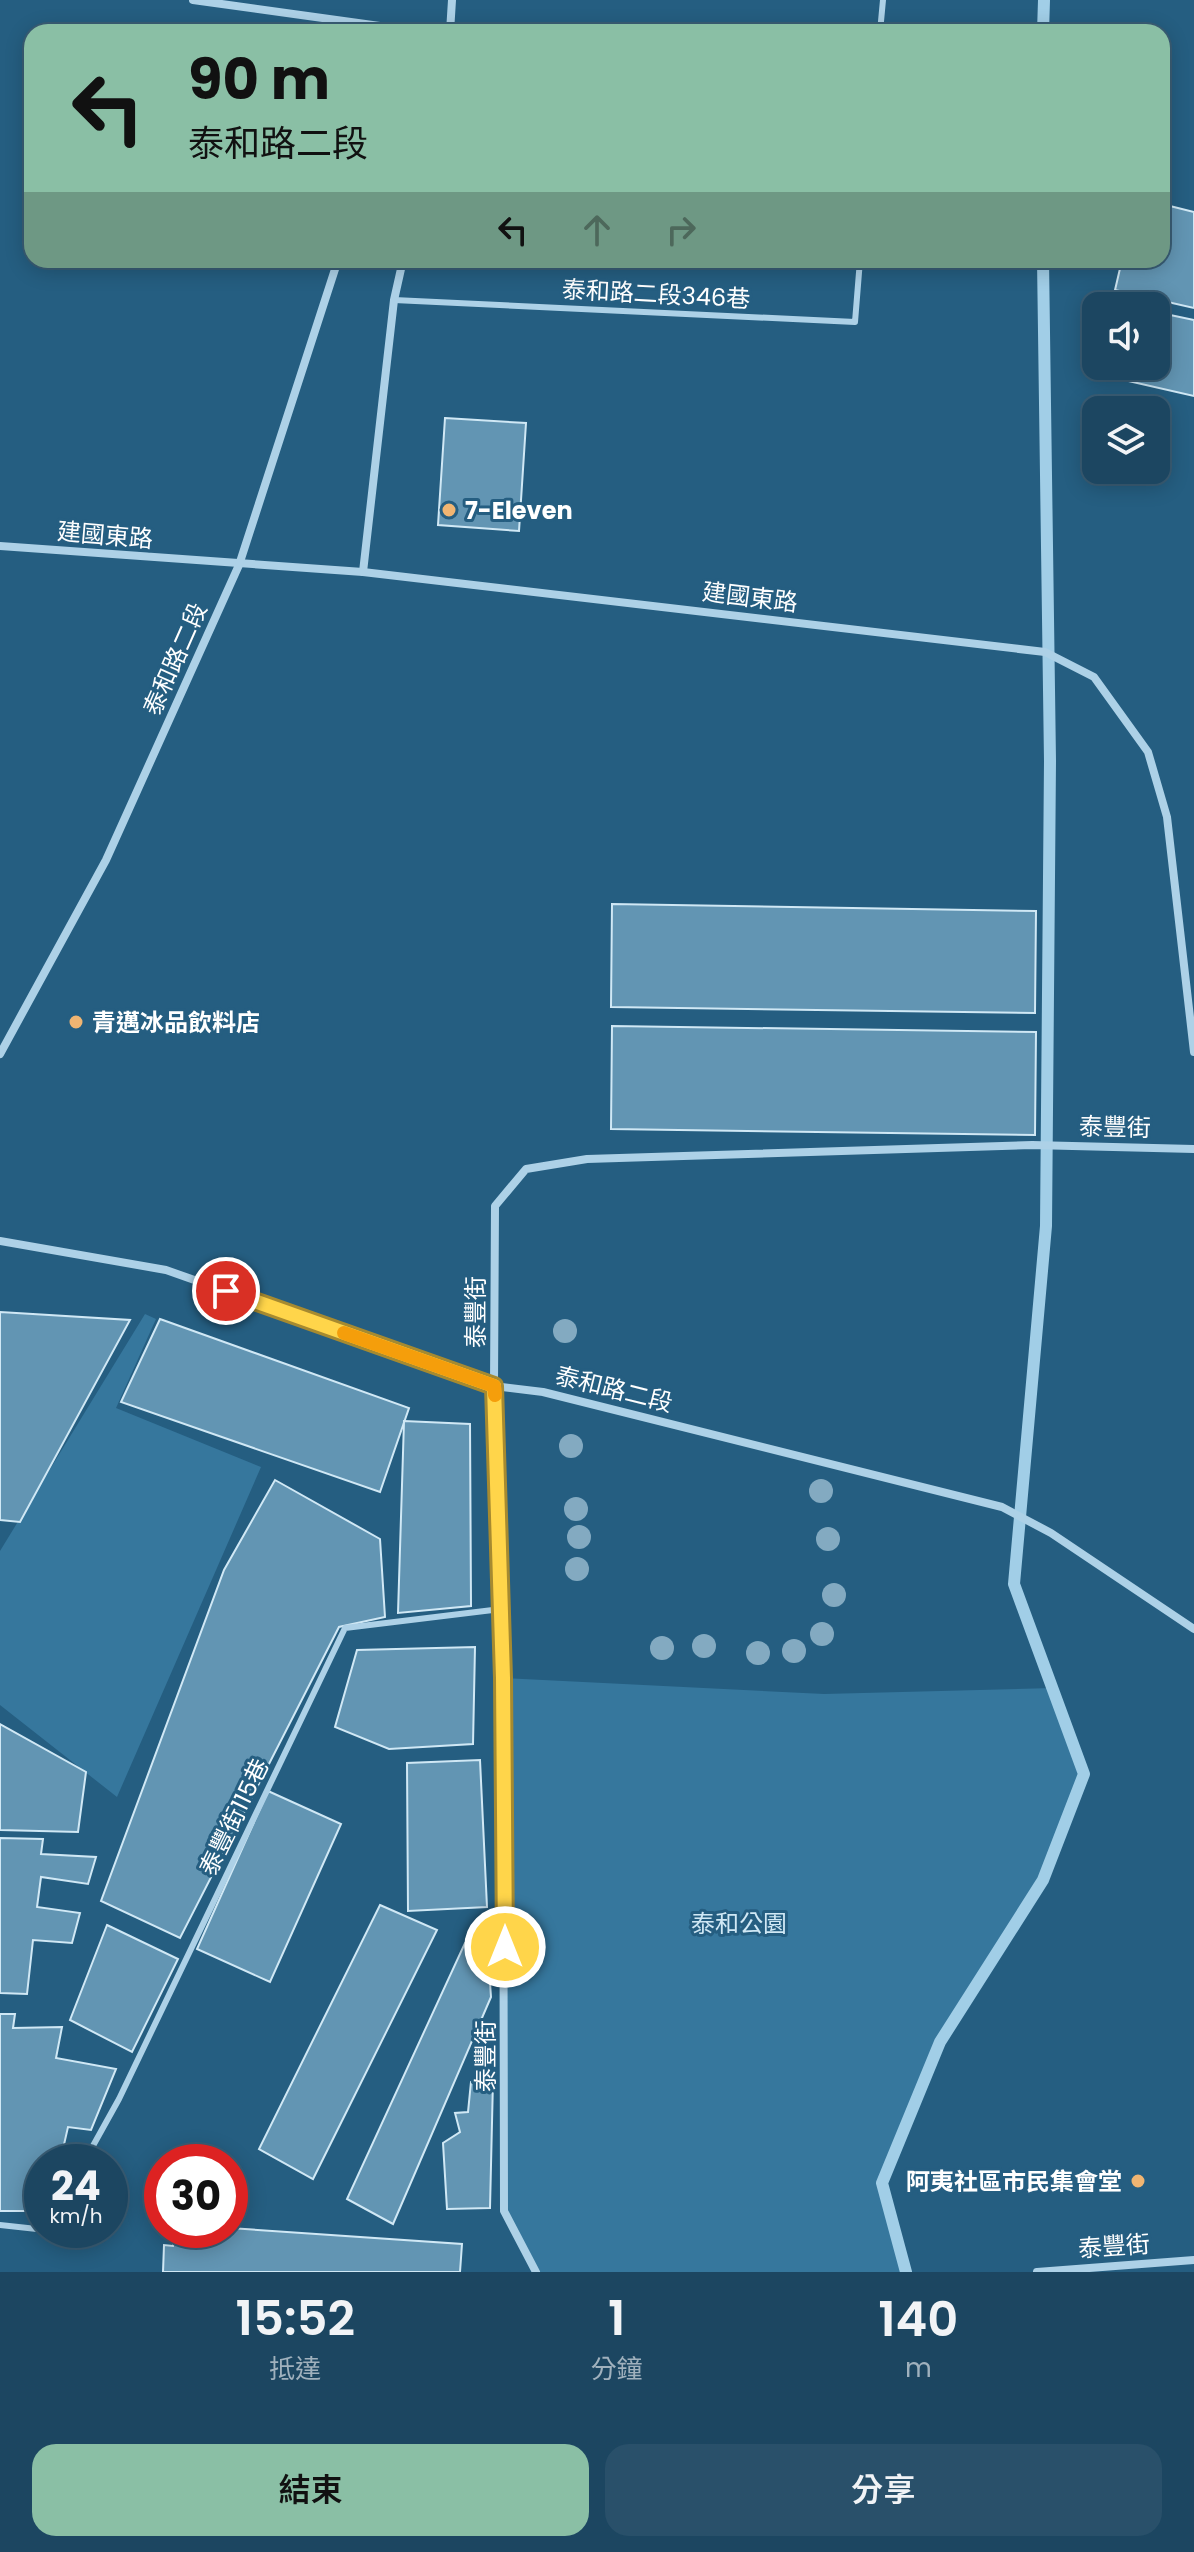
<!DOCTYPE html>
<html lang="zh-TW">
<meta charset="utf-8">
<style>
:root{--surface:#1c4661;--page:#29506a;--text:#f1f3f6;--muted:#a0b1bd;--line:#3a5e76;--accent:#8abfa5}
body{margin:0;font-family:Poppins,"Noto Sans TC",sans-serif;background:var(--page);color:var(--text);height:100vh;display:flex;flex-direction:column;font-size:30px;white-space:nowrap}
*{box-sizing:border-box;margin:0}
p{font-size:26px;color:var(--muted)}
.icon{flex:none;width:44px;height:44px;fill:none;stroke:currentColor;stroke-width:2;stroke-linecap:round;stroke-linejoin:round}
.map{position:relative;height:2272px;overflow:hidden}
.panel{display:flex;flex-direction:column;background:var(--surface);flex:1}
.panel>*{flex:none}
.guide{position:absolute;left:24px;top:24px;width:1146px;height:244px;border-radius:24px;box-shadow:0 4px 20px #0003,0 0 0 2px var(--line);background:#8abfa5;color:#111;overflow:hidden}
.buttons{position:absolute;left:1082px;top:292px;display:grid;gap:16px}
.buttons a{display:grid;place-items:center;width:88px;height:88px;border-radius:16px;background:var(--surface);box-shadow:0 4px 20px #0003,0 0 0 2px var(--line);font-size:40px}
.speed{position:absolute;left:24px;top:2144px;display:flex;gap:16px;font-size:40px;font-weight:700;text-align:center}
.speed>*{display:grid;place-content:center;width:104px;height:104px;border-radius:50%;background:var(--surface);box-shadow:0 4px 20px #0003,0 0 0 2px var(--line);line-height:1}
.speed small{font-size:20px;font-weight:400}
.speed .limit{border:12px solid #d22;background:#fff;color:#111}
.pin{position:absolute;display:grid;place-items:center;width:68px;height:68px;color:#fff;margin:-34px;border:4px solid #fff;border-radius:50%;box-shadow:0 2px 8px #0007}
.me{position:absolute;width:88px;margin:-44px;rotate:0deg;stroke-linejoin:round;filter:drop-shadow(0 0 6px #0008)}
.turn{display:flex;align-items:center;gap:28px;height:168px;padding:0 32px;font-size:36px}
.turn .icon{width:104px;height:104px;stroke-width:2.5}
.turn b{display:block;font-size:56px;line-height:68px}
.lanes{display:flex;align-items:center;height:76px;padding:0 32px;background:#0003;justify-content:center;gap:40px;direction:ltr}
.lanes .off{opacity:.35}
.eta{display:flex;justify-content:space-evenly;align-items:center;height:136px;text-align:center}
.eta b{font-size:48px;font-weight:600;line-height:56px}
.button{display:flex;gap:16px;margin-top:auto;padding:16px 32px}
.button a{flex:1;height:92px;border-radius:24px;background:var(--accent);color:#111;font-size:32px;font-weight:600;line-height:92px;text-align:center}
.button a+a{background:var(--page);color:var(--text)}
.map>svg:first-child{display:block}
.green{fill:#36779d}
.lines{fill:none;stroke-linecap:round;stroke-linejoin:round}
.stream{stroke:#a1cee7;stroke-width:12}
.building{fill:#6295b3;stroke:#d0e8f5;stroke-width:2}
.service{stroke:#add1e7;stroke-width:6}
.minor{stroke:#add1e7;stroke-width:8}
.tree{fill:#83aac1}
.route-casing{stroke:#a68a30;stroke-width:20}
.route{stroke:#ffd54a;stroke-width:14}
.slow{stroke:#f59e0b;stroke-width:14}
.poi-dot{fill:#f0b572;stroke:#255e81;stroke-width:3}
.labels{text-anchor:middle;dominant-baseline:central;stroke-width:6;stroke-linejoin:round;paint-order:stroke}
.street-label{font-size:24px;fill:#fff;stroke:#255e81}
.poi-label{font-size:24px;font-weight:bold;fill:#fff;stroke:#255e81;text-anchor:start}
.park-label{font-size:24px;fill:#d0e8f5;stroke:#255e81}
</style>
<div class="map">
<svg width="1194" height="2272" viewBox="0 0 1194 2272">
<rect width="100%" height="100%" fill="#255e81"/>
<g class="green">
<path d="M145,1314L156,1319L116,1408L261,1467L117,1797L0,1705V1551Z"/>
<path d="M503,1678L824,1694L1053,1688L1084,1774L1043,1880L940,2042L882,2183L906,2272H536L504,2211Z"/>
</g>
<g class="lines">
<g class="stream">
<path d="M1043,32L1044,0"/>
<path d="M906,2272L882,2183L940,2042L1043,1880L1084,1774L1014,1584L1046,1226L1050,761L1043,260"/>
</g>
</g>
<g class="building">
<path d="M1162,204L1194,212V308L1115,290L1122,260H1162Z"/>
<path d="M1156,312L1194,320V396L1102,375L1104,366H1156Z"/>
<path d="M445,418L526,423L519,531L438,525Z"/>
<path d="M612,904L1036,911L1035,1013L611,1007Z"/>
<path d="M612,1026L1036,1032L1035,1135L611,1129Z"/>
<path d="M0,1312L130,1320L20,1522L0,1520Z"/>
<path d="M160,1319L409,1408L380,1492L121,1402Z"/>
<path d="M404,1421L470,1424L471,1606L398,1613Z"/>
<path d="M275,1480L380,1539L385,1617L339,1627L180,1938L101,1901L224,1570Z"/>
<path d="M475,1647L473,1744L389,1749L335,1727L357,1650Z"/>
<path d="M0,1724L86,1772L78,1832L0,1830Z"/>
<path d="M480,1760L487,1907L408,1911L407,1763Z"/>
<path d="M268,1791L341,1824L270,1982L197,1949Z"/>
<path d="M0,1838L43,1839L41,1854L96,1857L88,1884L41,1877L37,1907L80,1913L72,1943L33,1940L27,1994L0,1993Z"/>
<path d="M380,1905L437,1930L313,2179L259,2149Z"/>
<path d="M107,1925L178,1959L132,2052L70,2020Z"/>
<path d="M465,1943L488,1953L491,1997L393,2224L347,2199Z"/>
<path d="M0,2014H15L13,2028L62,2027L56,2058L116,2069L91,2130L68,2127L60,2162H42V2211H0Z"/>
<path d="M493,2080L490,2208L447,2209L443,2143L460,2132L455,2113L468,2112L471,2082Z"/>
<path d="M230,2228L462,2244L460,2272H163L164,2245L173,2246L174,2230Z"/>
</g>
<g class="lines">
<g class="service">
<path d="M880,32L883,0"/>
<path d="M394,300L855,322L860,260"/>
<path d="M84,2162L119,2099L345,1628L501,1609"/>
<path d="M0,2225L46,2230"/>
</g>
<g class="minor">
<path d="M193,0L423,32"/>
<path d="M450,32L452,0"/>
<path d="M0,546L363,572L1045,652L1094,677L1148,752L1167,817L1194,1052"/>
<path d="M363,572L394,300L403,260"/>
<path d="M0,1054L106,860L239,565L338,260"/>
<path d="M0,1241L166,1270L494,1386L543,1392L1002,1507L1051,1533L1194,1629"/>
<path d="M536,2272L504,2211L503,1678L494,1386L495,1206L526,1169L587,1159L1032,1145L1194,1149"/>
<path d="M1037,2272L1194,2260"/>
</g>
</g>
<g class="tree">
<circle cx="565" cy="1331" r="12"/>
<circle cx="571" cy="1446" r="12"/>
<circle cx="821" cy="1491" r="12"/>
<circle cx="576" cy="1509" r="12"/>
<circle cx="579" cy="1537" r="12"/>
<circle cx="828" cy="1539" r="12"/>
<circle cx="577" cy="1569" r="12"/>
<circle cx="834" cy="1595" r="12"/>
<circle cx="822" cy="1634" r="12"/>
<circle cx="704" cy="1646" r="12"/>
<circle cx="662" cy="1648" r="12"/>
<circle cx="794" cy="1651" r="12"/>
<circle cx="758" cy="1653" r="12"/>
</g>
<g class="lines">
<defs>
<path id="route" d="M226,1291L494,1386L503,1678L505,1947"/>
</defs>
<use href="#route" class="route-casing"/>
<use href="#route" class="route"/>
<path class="slow" d="M344,1333L494,1386L495,1395"/>
</g>
<g class="poi-dot">
<circle cx="449" cy="510" r="8"/>
<circle cx="76" cy="1022" r="8"/>
<circle cx="1138" cy="2181" r="8"/>
</g>
<g class="labels">
<g class="street-label">
<text transform="translate(656 294) rotate(3)">泰和路二段346巷</text>
<text transform="translate(105 535) rotate(5)">建國東路</text>
<text transform="translate(750 597) rotate(7)">建國東路</text>
<text transform="translate(175 659) rotate(-66)">泰和路二段</text>
<text transform="translate(1115 1127) rotate(1)">泰豐街</text>
<text transform="translate(475 1312) rotate(-90)">泰豐街</text>
<text transform="translate(614 1389) rotate(14)">泰和路二段</text>
<text transform="translate(234 1817) rotate(-64)">泰豐街115巷</text>
<text transform="translate(485 2056) rotate(-90)">泰豐街</text>
<text transform="translate(1114 2246) rotate(-4)">泰豐街</text>
</g>
<g class="poi-label">
<text x="465" y="510">7-Eleven</text>
<text x="92" y="1022">青邁冰品飲料店</text>
<text x="1122" y="2181" text-anchor="end">阿夷社區市民集會堂</text>
</g>
<g class="park-label">
<text x="739" y="1923">泰和公園</text>
</g>
</g>
</svg>
<div class="buttons">
<a><svg class="icon" aria-label="sound" viewBox="0 0 24 24"><path d="M4 9h4l5-4v14l-5-4H4zM17 9q2 3 0 6"/></svg></a>
<a><svg class="icon" aria-label="layers" viewBox="0 0 24 24"><path d="M12 4l9 5-9 5-9-5zM3 14l9 5 9-5"/></svg></a>
</div>
<div class="speed"><div>24<small>km/h</small></div><div class="limit">30</div></div>
<div class="pin" style="left:226px;top:1291px;background:#d93025"><svg class="icon" aria-label="arrive" viewBox="0 0 24 24"><path d="M6 21V4h12l-3 4 3 4H6"/></svg></div>
<svg class="me" style="left:505px;top:1947px" viewBox="-20 -20 40 40"><circle r="17" fill="#ffd54a" stroke="#fff" stroke-width="3"/><path d="M0-11L8 9 0 5-8 9z" fill="#fff"/></svg>
<div class="guide">
<div class="turn"><svg class="icon" aria-label="left" viewBox="0 0 24 24"><path d="M17 20v-9H6M10 6l-5 5 5 5"/></svg><div><b>90 m</b>泰和路二段</div></div>
<div class="lanes"><svg class="icon" aria-label="left" viewBox="0 0 24 24"><path d="M17 20v-9H6M10 6l-5 5 5 5"/></svg><svg class="icon off" aria-label="ahead" viewBox="0 0 24 24"><path d="M12 20V5M6 11l6-6 6 6"/></svg><svg class="icon off" aria-label="right" viewBox="0 0 24 24"><path d="M7 20v-9h11M14 6l5 5-5 5"/></svg></div>
</div>
</div>
<section class="panel">
<div class="eta">
<div><b>15:52</b><p>抵達</p></div>
<div><b>1</b><p>分鐘</p></div>
<div><b>140</b><p>m</p></div>
</div>
<div class="button"><a>結束</a><a>分享</a></div>
</section>
